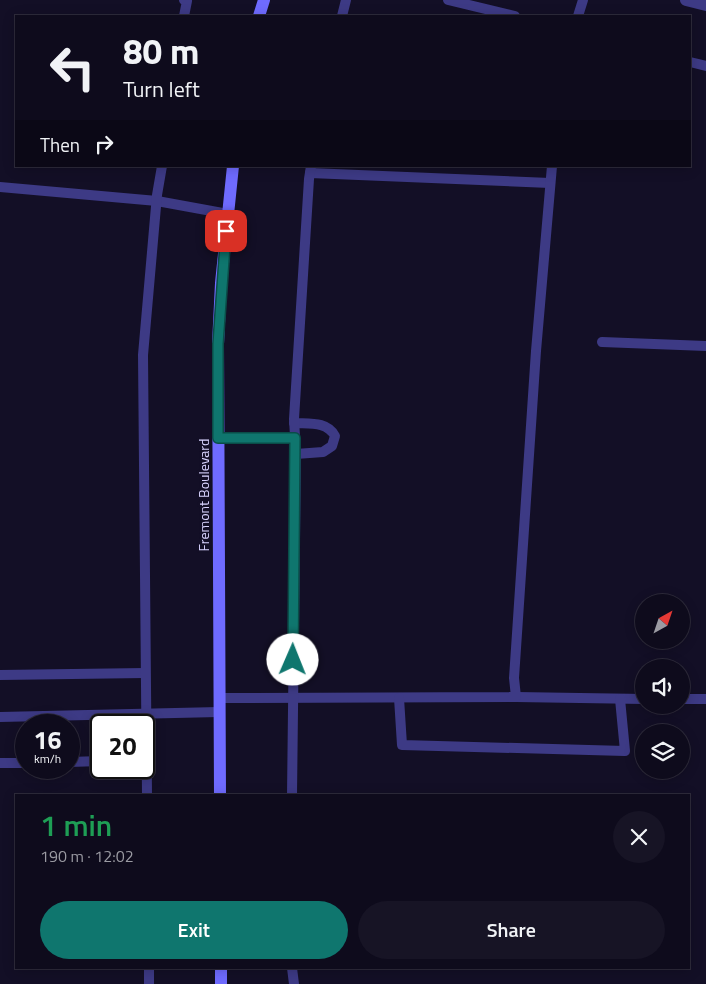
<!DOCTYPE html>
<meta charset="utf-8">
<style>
:root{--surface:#0e0b1c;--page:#171425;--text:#f1f3f6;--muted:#9b9ba3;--line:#2e2b3b;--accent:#0f766e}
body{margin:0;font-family:"Titillium Web",sans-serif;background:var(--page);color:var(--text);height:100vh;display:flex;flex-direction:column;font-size:19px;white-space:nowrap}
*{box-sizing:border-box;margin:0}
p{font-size:16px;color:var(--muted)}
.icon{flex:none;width:28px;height:28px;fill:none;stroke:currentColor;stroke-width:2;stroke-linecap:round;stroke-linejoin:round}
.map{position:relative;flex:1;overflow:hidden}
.panel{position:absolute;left:15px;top:794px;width:675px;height:175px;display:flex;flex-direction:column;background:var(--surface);border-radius:0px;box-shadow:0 2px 12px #0003,0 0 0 1px var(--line)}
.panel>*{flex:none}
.top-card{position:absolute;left:15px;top:15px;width:676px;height:152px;border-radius:0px;box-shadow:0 2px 12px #0003,0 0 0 1px var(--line);background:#0e0b1c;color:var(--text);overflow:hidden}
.needle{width:32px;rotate:40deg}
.fabs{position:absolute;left:635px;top:594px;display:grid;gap:10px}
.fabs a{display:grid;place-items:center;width:55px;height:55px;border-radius:50%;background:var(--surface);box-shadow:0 2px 12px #0003,0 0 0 1px var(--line);font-size:25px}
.speed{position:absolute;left:15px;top:714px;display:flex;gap:10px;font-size:25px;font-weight:700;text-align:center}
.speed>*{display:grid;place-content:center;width:65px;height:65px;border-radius:50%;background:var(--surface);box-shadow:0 2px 12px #0003,0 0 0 1px var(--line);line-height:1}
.speed small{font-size:12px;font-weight:400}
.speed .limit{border:2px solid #111;border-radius:8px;background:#fff;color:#111}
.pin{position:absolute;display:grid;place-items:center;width:42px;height:42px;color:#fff;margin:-21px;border-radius:10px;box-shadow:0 2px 8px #0006}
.me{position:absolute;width:55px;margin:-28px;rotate:1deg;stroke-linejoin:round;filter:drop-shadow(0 0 4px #0008)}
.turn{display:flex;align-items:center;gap:18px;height:105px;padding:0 25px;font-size:22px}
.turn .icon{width:65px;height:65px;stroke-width:2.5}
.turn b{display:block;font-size:35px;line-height:42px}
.then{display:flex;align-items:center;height:48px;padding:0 25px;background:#0003;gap:10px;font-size:19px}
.round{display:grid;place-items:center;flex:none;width:52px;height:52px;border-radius:26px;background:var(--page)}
.overview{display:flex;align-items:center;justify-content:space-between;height:85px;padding:0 25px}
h1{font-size:30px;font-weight:600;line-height:38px;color:#1e9e55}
.cta{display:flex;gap:10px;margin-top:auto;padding:10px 25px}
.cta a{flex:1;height:58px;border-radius:30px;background:var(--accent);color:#fff;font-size:20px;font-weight:600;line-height:58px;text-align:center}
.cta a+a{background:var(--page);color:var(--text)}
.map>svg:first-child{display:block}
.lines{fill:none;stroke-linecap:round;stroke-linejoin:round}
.service{stroke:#3d3a85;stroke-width:10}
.minor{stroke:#3d3a85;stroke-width:12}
.secondary{stroke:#6f6bff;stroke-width:12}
.route-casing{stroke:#0a4d48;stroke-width:12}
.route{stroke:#0f766e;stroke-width:9}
.labels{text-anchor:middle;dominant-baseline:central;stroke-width:5;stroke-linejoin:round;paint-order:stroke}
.street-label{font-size:14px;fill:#d9d4ff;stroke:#130f26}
</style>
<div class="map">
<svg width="706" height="984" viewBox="0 0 706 984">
<rect width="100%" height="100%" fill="#130f26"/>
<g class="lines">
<g class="service">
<path d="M184,0L187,1L184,16"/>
<path d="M448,0L515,16"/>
<path d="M342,16L346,0"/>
<path d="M578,16L583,0"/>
<path d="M690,62L706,66"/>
<path d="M310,173L550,183"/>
<path d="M0,187L157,201L228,214"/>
<path d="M602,342L706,346"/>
<path d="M294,423C309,424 327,421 335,436L332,446L323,452L296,454"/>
<path d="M218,438L295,439"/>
<path d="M0,675L145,673"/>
<path d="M516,697L644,699"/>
<path d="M219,698L516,697L514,678L536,351L552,166"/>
<path d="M399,698L402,745L625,751L620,699"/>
<path d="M681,699H706"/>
<path d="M0,717L219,712"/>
<path d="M69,762L101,761"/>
<path d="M0,763H26"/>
<path d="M147,795L143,355L157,195L162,166"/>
<path d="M292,795L296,454L294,419L309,179L311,166"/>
<path d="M149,968V984"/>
<path d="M292,968L294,984"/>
</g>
<path class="minor" d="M686,0L706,5"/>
<g class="secondary">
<path d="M259,16L264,0"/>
<path d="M220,795L218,344L221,283L233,166"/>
<path d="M221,968V984"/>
</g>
</g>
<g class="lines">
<defs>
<path id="route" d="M226,231L218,344V438H295L293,660"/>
</defs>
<use href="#route" class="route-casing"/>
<use href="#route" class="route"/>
</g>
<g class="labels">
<g class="street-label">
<text transform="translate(203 495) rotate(-90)">Fremont Boulevard</text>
</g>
</g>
</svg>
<div class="fabs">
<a><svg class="needle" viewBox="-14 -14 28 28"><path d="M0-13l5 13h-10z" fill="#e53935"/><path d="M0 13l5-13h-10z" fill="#9b9ba3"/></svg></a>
<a><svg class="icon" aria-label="sound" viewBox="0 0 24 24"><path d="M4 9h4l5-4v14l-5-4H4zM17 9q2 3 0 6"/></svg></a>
<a><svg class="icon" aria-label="layers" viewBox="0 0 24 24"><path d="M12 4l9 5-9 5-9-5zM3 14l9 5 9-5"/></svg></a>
</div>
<div class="speed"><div>16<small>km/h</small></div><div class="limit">20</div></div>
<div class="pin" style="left:226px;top:231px;background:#d93025"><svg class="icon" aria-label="arrive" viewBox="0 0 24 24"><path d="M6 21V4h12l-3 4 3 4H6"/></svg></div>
<svg class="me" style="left:293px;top:660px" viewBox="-20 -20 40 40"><circle r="19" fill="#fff"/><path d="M0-13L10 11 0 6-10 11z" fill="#0f766e"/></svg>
<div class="top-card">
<div class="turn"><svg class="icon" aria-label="left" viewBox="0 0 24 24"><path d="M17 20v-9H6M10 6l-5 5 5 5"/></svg><div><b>80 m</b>Turn left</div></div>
<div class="then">Then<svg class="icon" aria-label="right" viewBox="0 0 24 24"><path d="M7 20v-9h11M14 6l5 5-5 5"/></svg></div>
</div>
<section class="panel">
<div class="overview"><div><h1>1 min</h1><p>190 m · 12:02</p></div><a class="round"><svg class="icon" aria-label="close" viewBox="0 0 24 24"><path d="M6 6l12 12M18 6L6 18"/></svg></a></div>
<div class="cta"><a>Exit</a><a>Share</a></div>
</section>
</div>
